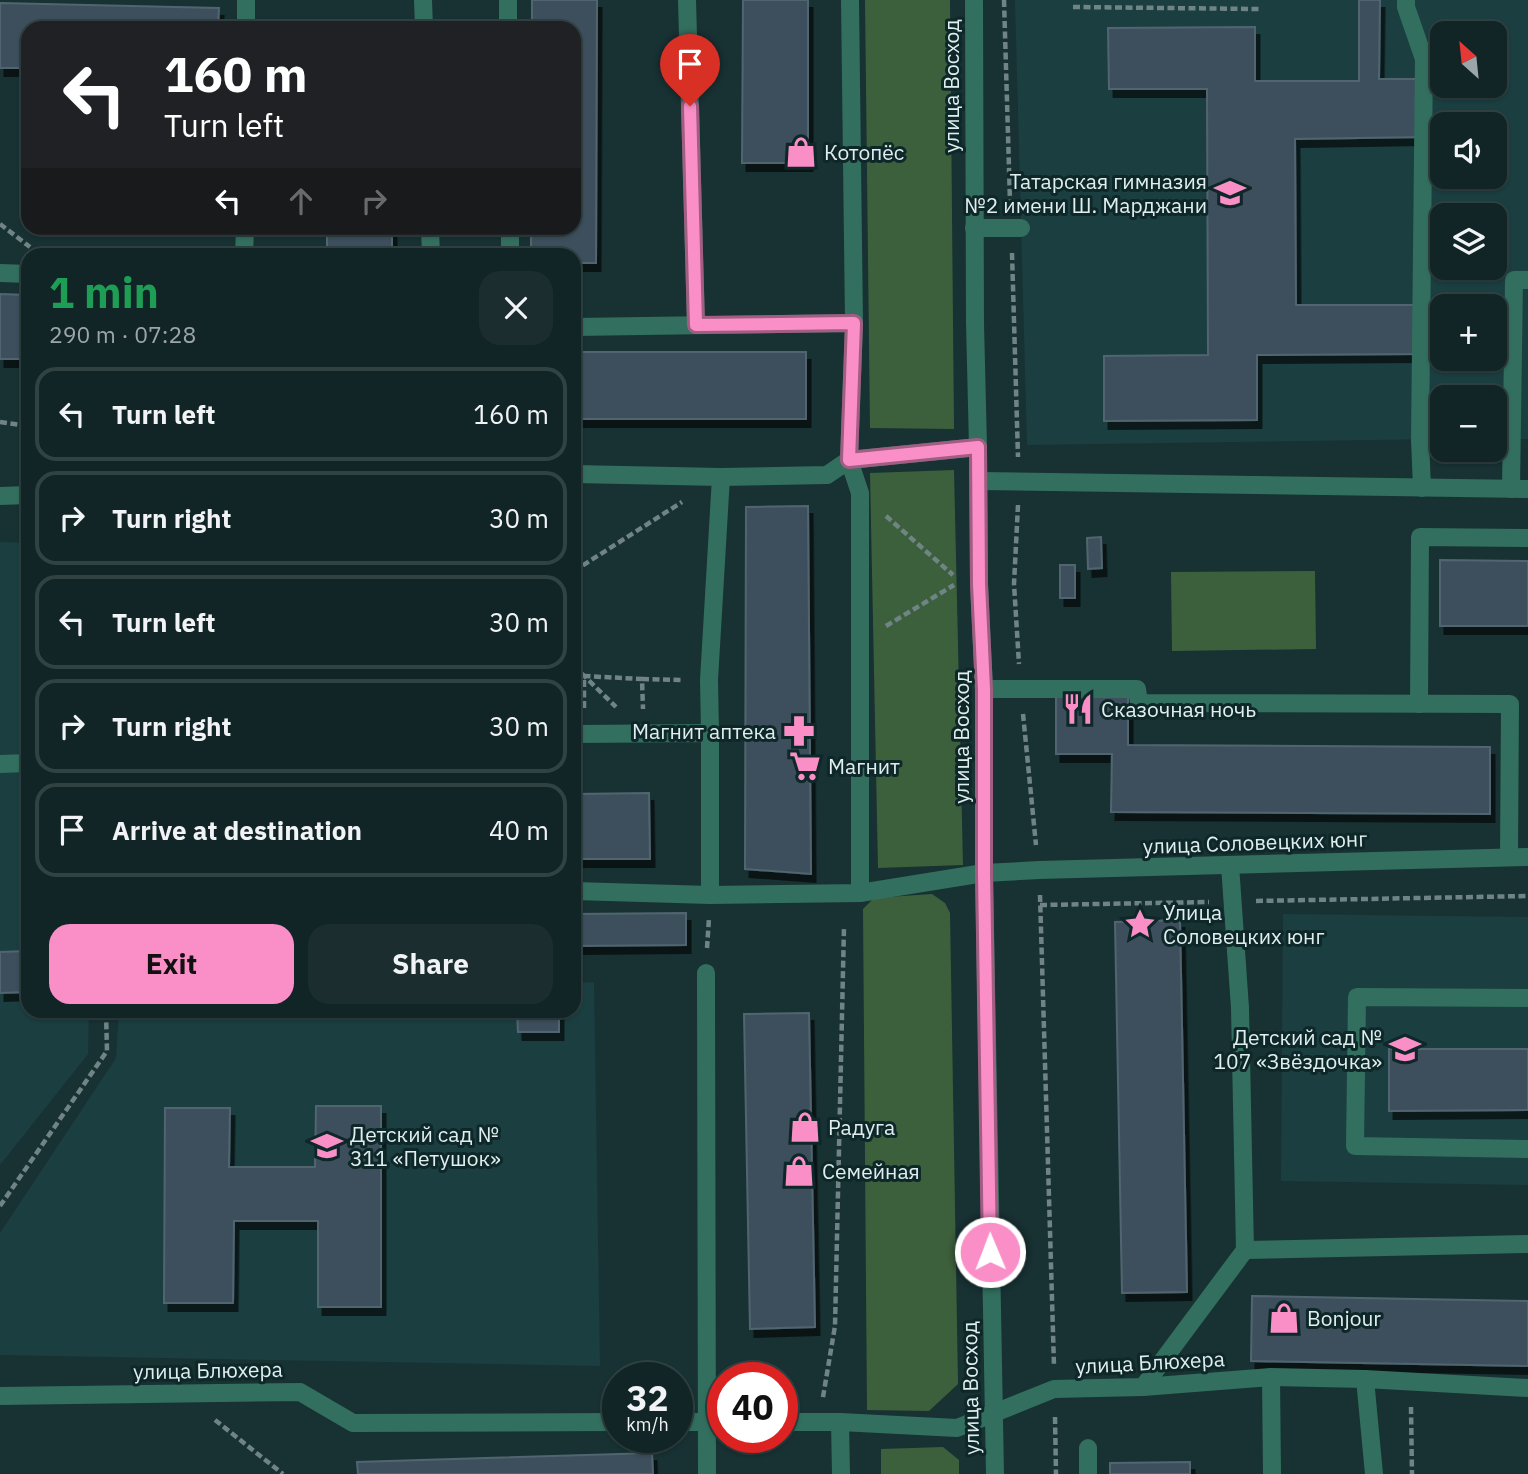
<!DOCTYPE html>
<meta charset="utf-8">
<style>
:root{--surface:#122526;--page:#1b2d2e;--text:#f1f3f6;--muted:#9ca5a7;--line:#314243;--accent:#fa8fc8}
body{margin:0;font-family:"IBM Plex Sans",sans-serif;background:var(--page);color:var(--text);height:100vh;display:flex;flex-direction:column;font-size:26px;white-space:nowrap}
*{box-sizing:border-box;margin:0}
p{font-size:23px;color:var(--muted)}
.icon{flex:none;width:38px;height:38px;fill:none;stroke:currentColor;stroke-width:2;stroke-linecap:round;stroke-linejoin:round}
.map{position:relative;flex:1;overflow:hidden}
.details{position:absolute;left:21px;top:248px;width:560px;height:770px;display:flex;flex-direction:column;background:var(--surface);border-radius:21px;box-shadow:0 2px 5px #0004,0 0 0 2px var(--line)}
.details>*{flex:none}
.banner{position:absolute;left:21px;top:21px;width:560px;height:214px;border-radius:21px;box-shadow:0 2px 5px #0004,0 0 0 2px var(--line);background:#202124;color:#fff;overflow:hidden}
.needle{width:46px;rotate:333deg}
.controls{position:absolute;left:1430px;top:21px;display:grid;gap:14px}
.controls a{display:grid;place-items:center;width:77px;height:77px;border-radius:14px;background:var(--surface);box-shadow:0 2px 5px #0004,0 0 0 2px var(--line);font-size:35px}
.speed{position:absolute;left:602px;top:1362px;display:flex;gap:14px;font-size:35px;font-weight:700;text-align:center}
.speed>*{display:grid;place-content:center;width:91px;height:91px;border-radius:50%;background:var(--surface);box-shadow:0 2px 5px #0004,0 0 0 2px var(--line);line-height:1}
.speed small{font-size:18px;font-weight:400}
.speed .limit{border:10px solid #d22;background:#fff;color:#111}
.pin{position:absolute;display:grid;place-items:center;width:60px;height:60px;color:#fff;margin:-72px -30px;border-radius:50% 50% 50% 0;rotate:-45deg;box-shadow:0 0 7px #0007}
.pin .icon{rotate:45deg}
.me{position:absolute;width:77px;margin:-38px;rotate:359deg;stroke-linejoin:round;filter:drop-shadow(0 0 5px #0008)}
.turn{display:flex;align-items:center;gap:24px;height:147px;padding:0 28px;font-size:32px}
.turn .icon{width:91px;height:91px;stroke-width:2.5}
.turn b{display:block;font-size:49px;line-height:60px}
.lanes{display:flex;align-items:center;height:66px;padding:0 28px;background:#0003;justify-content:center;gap:35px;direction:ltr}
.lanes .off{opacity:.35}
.round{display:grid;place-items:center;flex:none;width:74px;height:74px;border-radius:21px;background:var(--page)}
.summary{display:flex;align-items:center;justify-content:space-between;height:119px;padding:0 28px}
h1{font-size:42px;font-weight:700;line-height:52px;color:#1e9e55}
.cta{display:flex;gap:14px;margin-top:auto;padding:14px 28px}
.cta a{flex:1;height:80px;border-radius:21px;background:var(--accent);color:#111;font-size:28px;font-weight:700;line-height:80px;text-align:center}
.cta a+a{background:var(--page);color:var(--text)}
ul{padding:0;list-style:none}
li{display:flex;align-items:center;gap:21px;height:94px;margin:0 14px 10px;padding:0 14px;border:4px solid var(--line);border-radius:21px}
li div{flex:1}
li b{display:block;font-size:26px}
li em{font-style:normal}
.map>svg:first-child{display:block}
.built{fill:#1b3e41;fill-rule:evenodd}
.green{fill:#3d603c}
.building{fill:#3c505b;stroke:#516571;stroke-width:2;filter:url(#shadow)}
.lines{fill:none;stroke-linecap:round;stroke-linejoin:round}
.path{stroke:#708486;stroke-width:4.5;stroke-dasharray:7 3.5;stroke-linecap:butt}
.service{stroke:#326f5e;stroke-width:18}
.minor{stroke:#326f5e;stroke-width:18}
.tertiary{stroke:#326f5e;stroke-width:18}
.route-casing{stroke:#a25d82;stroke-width:18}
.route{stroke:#fa8fc8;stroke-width:12}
.labels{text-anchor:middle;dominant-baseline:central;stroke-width:6;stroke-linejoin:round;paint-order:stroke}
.street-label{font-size:21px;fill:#e0eeef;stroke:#0e2729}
.poi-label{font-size:21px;fill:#e0eeef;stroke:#0e2729;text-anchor:start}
</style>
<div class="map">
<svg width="1528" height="1474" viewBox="0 0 1528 1474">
<defs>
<filter id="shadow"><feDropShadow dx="4.5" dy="8" stdDeviation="0" flood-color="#0009"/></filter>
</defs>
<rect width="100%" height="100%" fill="#183133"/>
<g class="built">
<path d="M1015,0H1528V439H1495L1494,397H1442V439L1027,445ZM1442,33H1494V86H1442ZM1442,124H1494V177H1442ZM1442,215H1494V268H1442ZM1442,306H1494V359H1442Z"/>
<path d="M0,542L28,543V1012H89L88,1054L0,1165Z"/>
<path d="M1283,914L1528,917V1185L1281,1181Z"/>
<path d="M594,982L600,1366L0,1355V1233L116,1058L119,1012H574V983Z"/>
</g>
<g class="green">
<path d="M865,0H950L954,429L870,428Z"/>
<path d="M954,470L963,865L878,868L870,473Z"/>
<path d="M1315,571L1316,649L1172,651L1171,572Z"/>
<path d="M932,894L945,903L950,913L958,1384L929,1411L867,1410L863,909L874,898Z"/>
<path d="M943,1447L959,1460V1474H881V1449Z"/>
</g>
<g class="building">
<path d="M532,0H597L596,263H574V256H531V228H574V28H532Z"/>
<path d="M743,0H808V163H742Z"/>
<path d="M1359,0H1380L1379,79H1423V137L1295,139L1296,305H1417V354L1257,355V420L1104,421V356L1208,355L1207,89H1109L1108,28L1255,27V81H1359Z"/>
<path d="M0,3L219,8L218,28H28V68H0Z"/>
<rect x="327" y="228" width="65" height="28"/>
<path d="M0,294L28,295V359H0Z"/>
<rect x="574" y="352" width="232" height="67"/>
<path d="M808,506L811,874L745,869L746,507Z"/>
<path d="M1101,537L1102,568L1088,569L1087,538Z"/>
<path d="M1440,560L1528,561V626H1440Z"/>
<rect x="1060" y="565" width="15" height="33"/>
<path d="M1056,696H1128V745L1490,747V814L1111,812L1112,754H1056Z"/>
<path d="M649,793L650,859H574V794Z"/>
<path d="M686,913V945L574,946V914Z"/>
<path d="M1180,920L1187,1292L1122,1293L1115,922Z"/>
<path d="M28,951V992L0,993V952Z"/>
<path d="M517,1012H559V1032H518Z"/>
<path d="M809,1013L815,1327L750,1329L744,1014Z"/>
<path d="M1389,1049H1528V1110L1389,1111Z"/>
<path d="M316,1106H381V1307H318V1221H234L233,1303H164L165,1108H230L229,1167H315Z"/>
<path d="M1252,1296L1528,1301V1366L1251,1361Z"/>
<path d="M652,1453L653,1474H358L357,1462Z"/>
<path d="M1190,1462V1474H1110V1463Z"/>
</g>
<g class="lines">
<g class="path">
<path d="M1004,0L1010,202"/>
<path d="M1073,7L1259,9"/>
<path d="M0,224L30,247"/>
<path d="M1012,253L1018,457"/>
<path d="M0,422L21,425L28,430"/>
<path d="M1018,505L1014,584L1019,664"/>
<path d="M886,516L953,575"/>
<path d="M574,571L682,502"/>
<path d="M886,626L954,585"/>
<path d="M574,666L616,707"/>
<path d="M642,679L683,680"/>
<path d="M584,708V676L642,679L643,709"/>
<path d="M1023,714L1036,845"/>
<path d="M1040,895L1054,1366"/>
<path d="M1256,901L1528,896"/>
<path d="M1040,905L1209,902"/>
<path d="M707,948L709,918"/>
<path d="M0,1206L107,1051L106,1012"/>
<path d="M823,1397L835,1326L844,927"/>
<path d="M1411,1407L1412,1474"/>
<path d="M1055,1417L1056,1474"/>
<path d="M215,1420L283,1474"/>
</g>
<g class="service">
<path d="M423,0L424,28"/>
<path d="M508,0V28"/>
<path d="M687,0L696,325"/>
<path d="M850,0L854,323L849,460L860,493V893"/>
<path d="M1406,0V7L1424,59L1420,440L1422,488"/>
<path d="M246,28V0"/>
<path d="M430,228L431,256"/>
<path d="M510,228V256"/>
<path d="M974,228H1021"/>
<path d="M244,256L245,228"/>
<path d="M0,273L28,274"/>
<path d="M574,327L854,323"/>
<path d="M574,474L721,477L827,475L849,460L978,447"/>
<path d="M979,481L1528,489"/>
<path d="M1511,489L1514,280H1528"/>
<path d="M0,496L28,495"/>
<path d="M984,689H1137L1139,703L1510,704L1509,857"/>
<path d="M1419,704L1420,537L1528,538"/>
<path d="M710,733L709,680L721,477"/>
<path d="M574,734L710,733V895L860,893L984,873"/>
<path d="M0,764L28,763"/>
<path d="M574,891L710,895"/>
<path d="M706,973L707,1474"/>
<path d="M1528,998L1357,997L1355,1146L1528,1149"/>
<path d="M1245,1250L1528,1244"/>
<path d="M1271,1377L1272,1474"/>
<path d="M1365,1379L1374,1474"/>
<path d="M1143,1387L1245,1250L1240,1008L1230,865"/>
<path d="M840,1422L841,1474"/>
<path d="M1088,1448V1474"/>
</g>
<g class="minor">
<path d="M984,873L1039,870L1528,857"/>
<path d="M0,1396L300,1392L353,1423L618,1422"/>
<path d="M677,1422H723"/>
<path d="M782,1422H840L957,1428L1054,1389L1143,1387L1271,1377L1365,1379L1528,1388"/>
</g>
<path class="tertiary" d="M974,0L975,323L978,447L979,584L984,689V873L995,1474"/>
</g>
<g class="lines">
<defs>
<path id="route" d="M690,106L696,325L854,323L849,460L978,447L979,584L984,690V873L990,1252"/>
</defs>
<use href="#route" class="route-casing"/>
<use href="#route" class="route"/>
</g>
<defs>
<symbol id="shop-bare" viewBox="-9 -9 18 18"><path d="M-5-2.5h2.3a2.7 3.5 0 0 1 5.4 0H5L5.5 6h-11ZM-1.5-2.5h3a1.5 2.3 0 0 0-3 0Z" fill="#fa8fc8" stroke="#0e2729" stroke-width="2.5" paint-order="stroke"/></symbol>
<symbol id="school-bare" viewBox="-9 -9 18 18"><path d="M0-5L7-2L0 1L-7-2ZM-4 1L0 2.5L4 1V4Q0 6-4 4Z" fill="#fa8fc8" stroke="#0e2729" stroke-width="2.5" paint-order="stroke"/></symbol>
<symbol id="restaurant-bare" viewBox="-9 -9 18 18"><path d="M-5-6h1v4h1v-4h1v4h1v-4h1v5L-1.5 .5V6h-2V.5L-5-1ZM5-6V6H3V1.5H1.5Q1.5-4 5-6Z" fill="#fa8fc8" stroke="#0e2729" stroke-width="2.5" paint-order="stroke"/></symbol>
<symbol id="pharmacy-bare" viewBox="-9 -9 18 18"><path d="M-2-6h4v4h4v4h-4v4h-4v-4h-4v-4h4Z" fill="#fa8fc8" stroke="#0e2729" stroke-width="2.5" paint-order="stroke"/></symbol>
<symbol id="supermarket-bare" viewBox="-9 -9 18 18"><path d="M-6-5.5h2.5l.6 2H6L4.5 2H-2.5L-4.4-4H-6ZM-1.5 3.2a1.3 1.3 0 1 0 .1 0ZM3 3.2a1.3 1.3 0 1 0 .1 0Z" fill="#fa8fc8" stroke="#0e2729" stroke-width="2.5" paint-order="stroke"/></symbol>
<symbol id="sight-bare" viewBox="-9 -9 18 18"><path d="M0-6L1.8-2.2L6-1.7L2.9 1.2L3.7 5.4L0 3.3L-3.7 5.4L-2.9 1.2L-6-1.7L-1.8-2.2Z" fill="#fa8fc8" stroke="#0e2729" stroke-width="2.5" paint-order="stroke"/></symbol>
</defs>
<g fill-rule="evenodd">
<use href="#shop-bare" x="779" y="130" width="44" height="44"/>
<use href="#school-bare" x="1208" y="171" width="44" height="44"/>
<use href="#restaurant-bare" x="1056" y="687" width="44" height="44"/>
<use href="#pharmacy-bare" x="777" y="709" width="44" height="44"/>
<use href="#supermarket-bare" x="783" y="744" width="44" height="44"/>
<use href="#sight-bare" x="1118" y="902" width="44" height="44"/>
<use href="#school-bare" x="1383" y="1027" width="44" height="44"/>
<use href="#shop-bare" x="783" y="1105" width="44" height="44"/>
<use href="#school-bare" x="305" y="1124" width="44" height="44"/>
<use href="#shop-bare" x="777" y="1149" width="44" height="44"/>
<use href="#shop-bare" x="1262" y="1296" width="44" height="44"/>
</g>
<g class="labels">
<g class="street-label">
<text transform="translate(951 86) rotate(-90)">улица Восход</text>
<text transform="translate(961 737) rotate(-90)">улица Восход</text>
<text transform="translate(1255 842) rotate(-2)">улица Соловецких юнг</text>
<text transform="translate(1150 1362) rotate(-3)">улица Блюхера</text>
<text transform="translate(208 1370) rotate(-1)">улица Блюхера</text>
<text transform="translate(970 1388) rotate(-91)">улица Восход</text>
</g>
<g class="poi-label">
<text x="824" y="152">Котопёс</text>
<text x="1207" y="181" text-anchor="end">Татарская гимназия<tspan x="1207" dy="24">№2 имени Ш. Марджани</tspan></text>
<text x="1101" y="709">Сказочная ночь</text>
<text x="776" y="731" text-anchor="end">Магнит аптека</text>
<text x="828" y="766">Магнит</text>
<text x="1163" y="912">Улица<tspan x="1163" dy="24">Соловецких юнг</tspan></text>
<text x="1382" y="1037" text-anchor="end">Детский сад №<tspan x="1382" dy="24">107 «Звёздочка»</tspan></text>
<text x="828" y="1127">Радуга</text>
<text x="350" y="1134">Детский сад №<tspan x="350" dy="24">311 «Петушок»</tspan></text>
<text x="822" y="1171">Семейная</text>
<text x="1307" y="1318">Bonjour</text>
</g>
</g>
</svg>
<div class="controls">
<a><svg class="needle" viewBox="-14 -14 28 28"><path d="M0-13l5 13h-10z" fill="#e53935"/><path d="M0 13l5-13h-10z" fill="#9ca5a7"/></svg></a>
<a><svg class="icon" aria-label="sound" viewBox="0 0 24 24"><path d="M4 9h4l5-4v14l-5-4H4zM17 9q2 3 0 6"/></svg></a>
<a><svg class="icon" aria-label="layers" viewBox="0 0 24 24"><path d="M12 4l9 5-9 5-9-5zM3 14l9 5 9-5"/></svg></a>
<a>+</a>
<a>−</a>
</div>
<div class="speed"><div>32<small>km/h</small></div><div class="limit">40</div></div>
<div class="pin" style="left:690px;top:106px;background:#d93025"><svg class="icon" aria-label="arrive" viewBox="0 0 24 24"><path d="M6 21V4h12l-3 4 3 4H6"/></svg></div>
<svg class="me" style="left:990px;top:1252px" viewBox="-20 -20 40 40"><circle r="17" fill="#fa8fc8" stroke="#fff" stroke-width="3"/><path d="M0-11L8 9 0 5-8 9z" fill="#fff"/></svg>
<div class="banner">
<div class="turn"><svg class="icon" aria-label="left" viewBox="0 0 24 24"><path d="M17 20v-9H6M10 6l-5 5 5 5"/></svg><div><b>160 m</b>Turn left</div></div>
<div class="lanes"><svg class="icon" aria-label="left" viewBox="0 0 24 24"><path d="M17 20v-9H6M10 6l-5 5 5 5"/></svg><svg class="icon off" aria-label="ahead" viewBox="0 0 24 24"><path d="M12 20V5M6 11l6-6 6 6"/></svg><svg class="icon off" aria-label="right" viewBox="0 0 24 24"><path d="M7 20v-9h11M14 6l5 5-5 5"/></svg></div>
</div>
<section class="details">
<div class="summary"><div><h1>1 min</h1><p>290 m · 07:28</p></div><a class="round"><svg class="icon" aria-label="close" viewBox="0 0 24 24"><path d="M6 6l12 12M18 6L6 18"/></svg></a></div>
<ul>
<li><svg class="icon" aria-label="left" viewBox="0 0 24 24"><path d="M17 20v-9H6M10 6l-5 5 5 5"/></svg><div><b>Turn left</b></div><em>160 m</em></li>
<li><svg class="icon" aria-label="right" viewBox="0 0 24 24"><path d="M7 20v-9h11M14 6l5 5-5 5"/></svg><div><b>Turn right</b></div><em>30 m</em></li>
<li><svg class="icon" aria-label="left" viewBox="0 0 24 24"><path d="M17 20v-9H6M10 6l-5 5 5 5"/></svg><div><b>Turn left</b></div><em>30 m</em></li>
<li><svg class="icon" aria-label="right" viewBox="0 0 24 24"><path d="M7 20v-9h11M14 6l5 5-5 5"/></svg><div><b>Turn right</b></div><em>30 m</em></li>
<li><svg class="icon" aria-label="arrive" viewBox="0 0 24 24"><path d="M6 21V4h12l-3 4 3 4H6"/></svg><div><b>Arrive at destination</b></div><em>40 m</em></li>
</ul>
<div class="cta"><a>Exit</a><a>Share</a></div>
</section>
</div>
